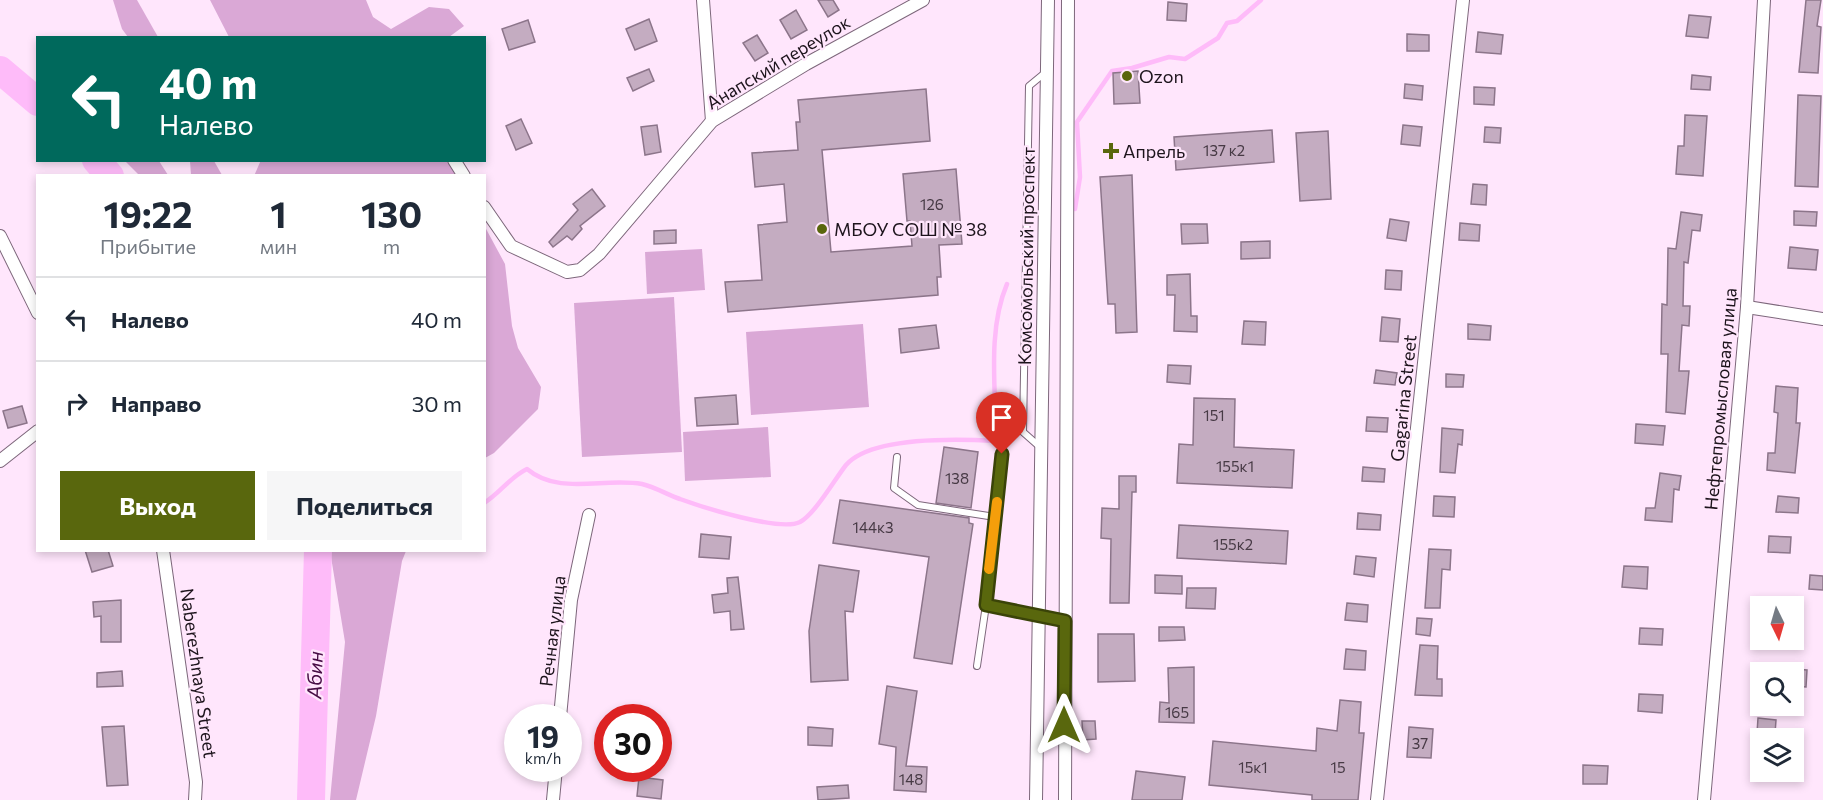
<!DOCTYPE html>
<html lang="ru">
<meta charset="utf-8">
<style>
:root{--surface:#fff;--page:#f6f6f7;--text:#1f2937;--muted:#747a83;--line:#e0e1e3;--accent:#59670d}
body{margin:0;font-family:Commissioner,sans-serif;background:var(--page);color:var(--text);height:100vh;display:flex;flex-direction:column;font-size:22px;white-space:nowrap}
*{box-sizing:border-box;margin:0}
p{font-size:20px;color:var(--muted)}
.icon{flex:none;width:33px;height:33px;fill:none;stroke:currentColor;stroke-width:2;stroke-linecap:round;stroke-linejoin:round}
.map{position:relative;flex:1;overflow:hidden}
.sheet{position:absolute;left:36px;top:174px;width:450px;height:378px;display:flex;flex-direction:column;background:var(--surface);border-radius:0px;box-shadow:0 3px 9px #0003}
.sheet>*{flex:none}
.hud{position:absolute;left:36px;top:36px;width:450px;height:126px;border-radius:0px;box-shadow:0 3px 9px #0003;background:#00695c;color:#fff;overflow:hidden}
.needle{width:39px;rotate:175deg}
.fabs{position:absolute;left:1750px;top:596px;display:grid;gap:12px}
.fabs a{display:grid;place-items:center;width:54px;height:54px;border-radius:0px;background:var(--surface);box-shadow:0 3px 9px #0003;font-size:30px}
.speed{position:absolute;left:504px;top:704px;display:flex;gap:12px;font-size:30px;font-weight:700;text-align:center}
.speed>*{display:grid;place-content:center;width:78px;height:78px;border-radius:50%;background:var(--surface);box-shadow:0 3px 9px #0003;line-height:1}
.speed small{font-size:15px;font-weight:400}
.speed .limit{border:9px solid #d22;background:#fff;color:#111}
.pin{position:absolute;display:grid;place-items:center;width:51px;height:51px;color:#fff;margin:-62px -26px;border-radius:50% 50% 50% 0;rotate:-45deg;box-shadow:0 0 6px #0007}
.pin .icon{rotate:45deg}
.me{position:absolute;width:66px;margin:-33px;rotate:0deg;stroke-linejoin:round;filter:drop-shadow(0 0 4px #0008)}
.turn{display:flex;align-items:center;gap:21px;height:126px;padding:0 24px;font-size:27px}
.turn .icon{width:78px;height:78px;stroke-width:2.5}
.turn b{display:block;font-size:42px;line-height:51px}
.eta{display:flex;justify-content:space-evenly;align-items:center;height:102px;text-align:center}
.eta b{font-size:36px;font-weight:700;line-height:42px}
.button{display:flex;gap:12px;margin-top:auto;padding:12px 24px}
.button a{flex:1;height:69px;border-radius:0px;background:var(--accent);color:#fff;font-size:24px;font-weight:700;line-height:69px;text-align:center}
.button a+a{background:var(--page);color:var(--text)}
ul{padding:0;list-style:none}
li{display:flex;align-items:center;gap:18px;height:84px;padding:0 24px;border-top:2px solid var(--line)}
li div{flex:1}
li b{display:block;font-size:22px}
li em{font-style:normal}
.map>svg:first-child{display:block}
.green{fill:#daa8d6}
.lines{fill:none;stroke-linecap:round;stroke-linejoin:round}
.stream{stroke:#febbf9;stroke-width:4.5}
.river{stroke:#febbf9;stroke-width:28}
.building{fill:#c4acc1;stroke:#8c758a;stroke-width:1.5}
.lane-casing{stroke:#7d677b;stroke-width:8}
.street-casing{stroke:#7d677b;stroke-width:14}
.lane{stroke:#fff;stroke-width:6}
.street{stroke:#fff;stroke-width:12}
.route-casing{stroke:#3a4308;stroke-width:15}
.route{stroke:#59670d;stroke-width:10}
.slow{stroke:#f59e0b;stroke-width:10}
.poi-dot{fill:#59670d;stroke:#ffe6fc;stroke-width:2}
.labels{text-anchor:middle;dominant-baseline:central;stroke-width:4.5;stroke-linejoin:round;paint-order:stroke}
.number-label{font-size:15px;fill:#473a45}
.street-label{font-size:18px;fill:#1d141c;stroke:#ffe6fc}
.poi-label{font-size:18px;fill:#1d141c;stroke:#ffe6fc;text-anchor:start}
.water-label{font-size:20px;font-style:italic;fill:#470d45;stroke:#ffe6fc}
</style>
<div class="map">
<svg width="1823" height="800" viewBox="0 0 1823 800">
<rect width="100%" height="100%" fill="#ffe6fc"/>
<g class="green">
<path d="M113,0H137L158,37H128L122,29Z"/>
<path d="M210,0H366L373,17L391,29L429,7L449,9L464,26L449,37H229Z"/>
<path d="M261,160L449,161L455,175L254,176Z"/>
<path d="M125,161H159L168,175H139Z"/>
<path d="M190,161H214L222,175H191Z"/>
<path d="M485,227L505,264L512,326L518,348L541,387L538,409L494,453L485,458Z"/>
<path d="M702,249L705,290L647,294L645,252Z"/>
<path d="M674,297L682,452L582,457L574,303Z"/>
<path d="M863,324L869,407L751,415L746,332Z"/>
<path d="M768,427L771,477L685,481L683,432Z"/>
<path d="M330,551H406L402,561L376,716L356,800H330L345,642Z"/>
</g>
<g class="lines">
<g class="stream">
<path d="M1075,209L1080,177L1077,122L1112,71L1132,68L1169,57L1185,59L1218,38L1227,23L1237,21L1261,0"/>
<path d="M484,503C500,493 510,477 527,469C559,496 604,477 642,484C655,487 668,495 680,499C702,507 780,532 800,522C815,514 835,479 846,465C872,436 959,439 996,441C996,390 987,331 1007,284"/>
</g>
<g class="river">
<path d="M0,70L38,102"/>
<path d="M96,160L110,176"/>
<path d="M311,800L318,550"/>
</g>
</g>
<g class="building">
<path d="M818,0H833L839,10L828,17Z"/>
<path d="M1806,0H1821L1817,26L1821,27L1818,73L1799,72Z"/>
<path d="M1168,2L1187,4L1186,21L1167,20Z"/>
<path d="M796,10L807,30L791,39L780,20Z"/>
<path d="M1689,15L1711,17L1708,38L1686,36Z"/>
<path d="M649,19L657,41L635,50L626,29Z"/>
<path d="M528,20L535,42L509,50L502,29Z"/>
<path d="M1478,32L1503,35L1501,54L1476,52Z"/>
<path d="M1407,34L1429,35V51H1407Z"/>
<path d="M757,35L768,53L755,61L743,43Z"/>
<path d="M649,69L654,81L633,91L627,78Z"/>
<path d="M1138,71L1140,103L1114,104L1113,73Z"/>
<path d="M1692,75L1711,77L1710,90L1691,89Z"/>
<path d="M1405,84L1423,86L1422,100L1404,98Z"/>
<path d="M1474,87L1495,88L1494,105L1474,104Z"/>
<path d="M926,89L930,141L822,150L831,252L912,246L910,221H907L903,174L956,169L962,244L939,245L941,277H937L938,295L728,312L725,282L762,280L758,225L787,222L784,184L755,187L752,153L798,150L796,122H800L798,100Z"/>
<path d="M1798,95L1821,96L1818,187L1795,186Z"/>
<path d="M1685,115L1707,116L1703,176L1676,174L1678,146H1684Z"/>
<path d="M521,119L532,143L516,150L506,126Z"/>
<path d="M657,125L661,152L645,155L641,127Z"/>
<path d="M1403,125L1422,127L1420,146L1401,144Z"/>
<path d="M1485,127L1501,128L1500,143L1484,142Z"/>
<path d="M1272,130L1274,162L1176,170L1174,137Z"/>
<path d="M1328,131L1331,199L1300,201L1296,133Z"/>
<path d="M1132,175L1137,332L1116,333L1115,304H1108L1100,177Z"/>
<path d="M1473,184L1487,185L1486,205L1471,204Z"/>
<path d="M592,189L605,206L580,226L582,229L572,240L567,236L553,247L549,242L578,210L573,204Z"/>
<path d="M1794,211L1817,212L1816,226L1794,225Z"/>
<path d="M1681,212L1702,215L1700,231L1692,230L1688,263L1684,262L1683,306H1690L1689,326L1682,325L1679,371H1689L1685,414L1666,412L1668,354H1661L1662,304L1667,305L1668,248L1676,249Z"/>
<path d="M1390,219L1409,222L1406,241L1387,238Z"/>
<path d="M1460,223L1480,225L1479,241L1459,240Z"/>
<path d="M1181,224H1207L1208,243L1182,244Z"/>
<path d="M676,230V243L654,244V231Z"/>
<path d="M1270,241V258L1241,259V242Z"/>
<path d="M1790,247L1818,250L1816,270L1788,268Z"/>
<path d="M1386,270L1402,271L1401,290L1385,289Z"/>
<path d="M1190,274L1191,316H1197V332L1174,331L1175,295H1167V275Z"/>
<path d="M1382,317L1400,319L1398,342L1380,341Z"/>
<path d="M1244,321L1266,322L1265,345L1242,344Z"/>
<path d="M1468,324L1491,326L1490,340L1468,339Z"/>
<path d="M936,325L939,348L901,353L899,329Z"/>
<path d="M1168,365L1191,366L1190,384L1167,382Z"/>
<path d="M1376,370L1397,373L1395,385L1374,383Z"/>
<path d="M1446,374L1464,375L1463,387H1446Z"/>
<path d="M1776,386L1798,388L1796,423H1800L1795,473L1767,470L1768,453H1775L1778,413L1774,412Z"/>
<path d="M736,395L738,424L697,426L695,398Z"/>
<path d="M1194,398L1235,399L1234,447L1294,450L1292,488L1177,483L1179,444L1193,445Z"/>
<path d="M22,406L27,423L8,428L3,411Z"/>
<path d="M1367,417L1388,418L1387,432L1366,431Z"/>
<path d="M1636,424L1665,426L1663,445L1635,443Z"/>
<path d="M1442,428L1463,430L1462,445L1458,444L1455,473L1440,472Z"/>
<path d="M944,447L978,452L971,508L936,503Z"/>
<path d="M1363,467L1385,469L1384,482L1362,481Z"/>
<path d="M1660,473L1681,476L1679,490L1674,489L1672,522L1645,520L1646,508H1655Z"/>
<path d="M1119,476H1136V492H1132L1129,603H1110L1111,539L1101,538L1102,508L1119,509Z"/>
<path d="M1434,496L1455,497L1454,517L1433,516Z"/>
<path d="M1778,496L1799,498L1798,513L1776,512Z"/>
<path d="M840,500L969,518V523L973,524L952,664L914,658L929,557L833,543Z"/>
<path d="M1358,513L1381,515L1380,530L1357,529Z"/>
<path d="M1179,525L1288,531L1286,564L1177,558Z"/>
<path d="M701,534L731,537L729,559L699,557Z"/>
<path d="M1769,536L1791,537L1790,553L1768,552Z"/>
<path d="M1429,549L1451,550L1450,570L1442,569L1440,608H1425Z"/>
<path d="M85,550H108L113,566L92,572Z"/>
<path d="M1356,556L1376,558L1374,577L1354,574Z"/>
<path d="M819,565L859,571L853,612L845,611L848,680L811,682L809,631Z"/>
<path d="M1624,566L1648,567L1647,589L1622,587Z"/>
<path d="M1155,575L1182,576V594L1155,593Z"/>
<path d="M1810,575L1823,576V590L1809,589Z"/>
<path d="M738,577L744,629L731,630L730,611L714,613L712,595L728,593L727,578Z"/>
<path d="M1187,588H1216L1215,609L1186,608Z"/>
<path d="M121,600V642H101V616L94,617L93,602Z"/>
<path d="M1347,603L1368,605L1367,622L1345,620Z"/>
<path d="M1417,618L1432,619L1430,636L1416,634Z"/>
<path d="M1159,627H1184L1185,640L1159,641Z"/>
<path d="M1640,628L1663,629L1662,645L1639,644Z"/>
<path d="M1098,634H1134L1135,681L1098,682Z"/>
<path d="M1420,645L1438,646L1437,679H1442V696L1415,695Z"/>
<path d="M1346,649L1366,651L1365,670L1344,669Z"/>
<path d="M1194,667V723L1159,722L1160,702L1169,703L1168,668Z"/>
<path d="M1794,669L1807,670L1806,687L1794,686Z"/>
<path d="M122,671L123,686L97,687V673Z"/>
<path d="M887,686L917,691L906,766L927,767L926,792L894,790L896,747L879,744Z"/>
<path d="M1639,694L1663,695L1662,713L1638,711Z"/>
<path d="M1340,700L1361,702L1359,733H1364L1358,800H1312V795L1209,785L1213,741L1316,751L1317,728L1337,731Z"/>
<path d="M1758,718L1776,720L1775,734L1757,733Z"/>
<path d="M1082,721H1095L1096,739L1083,740Z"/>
<path d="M124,726L128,785L107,786L102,727Z"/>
<path d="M808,727L833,729L832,746L808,745Z"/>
<path d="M1409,727L1433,729L1431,758L1407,757Z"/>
<path d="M1583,765L1608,766L1607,784H1583Z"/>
<path d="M1136,771L1185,777L1182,800H1132Z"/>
<path d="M639,777L663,780L661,799L637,796Z"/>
<path d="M848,785L849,798L818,800L817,787Z"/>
</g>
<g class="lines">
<defs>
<g id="lane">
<path d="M1040,447L1023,432L1029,86L1046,72"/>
<path d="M897,457L894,488L918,505L995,517"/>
<path d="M986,605L1002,454"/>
<path d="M977,666L986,605L1065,621"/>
</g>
<g id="street">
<path d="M703,0L712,121"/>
<path d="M454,160L464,176"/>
<path d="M484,207L511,246L567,272L580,270L599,254L712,121L806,64L923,0"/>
<path d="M0,236L38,313"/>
<path d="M1747,307L1823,319"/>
<path d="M0,461L38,431"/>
<path d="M163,550L196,782L195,800"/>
<path d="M560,717L571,600L589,515"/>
<path d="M553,800L556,768"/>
<path d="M1036,800L1048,0"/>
<path d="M1065,800L1068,0"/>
<path d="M1377,800L1463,0"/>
<path d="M1704,800L1747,307L1764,0"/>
</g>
</defs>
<use href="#lane" class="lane-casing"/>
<use href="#street" class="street-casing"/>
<use href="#lane" class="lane"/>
<use href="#street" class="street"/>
</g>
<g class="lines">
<defs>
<path id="route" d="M1002,454L986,605L1065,621L1064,725"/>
</defs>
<use href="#route" class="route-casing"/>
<use href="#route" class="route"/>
<path class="slow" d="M989,569L997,502"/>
</g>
<g class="poi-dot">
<circle cx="1127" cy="76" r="6"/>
<path d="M1108 142h6v6h6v6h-6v6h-6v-6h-6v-6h6z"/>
<circle cx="822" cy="229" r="6"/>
</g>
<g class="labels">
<g class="number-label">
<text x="1224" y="150">137 к2</text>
<text x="932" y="204">126</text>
<text x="1214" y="415">151</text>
<text x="1235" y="466">155к1</text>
<text x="957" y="478">138</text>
<text x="873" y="527">144к3</text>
<text x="1233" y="544">155к2</text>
<text x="1177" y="712">165</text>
<text x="1420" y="743">37</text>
<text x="1253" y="767">15к1</text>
<text x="1338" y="767">15</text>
<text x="911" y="779">148</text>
</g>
<g class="street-label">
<text transform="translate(778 62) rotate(-31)">Анапский переулок</text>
<text transform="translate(1026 256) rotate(-89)">Комсомольский проспект</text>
<text transform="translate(1403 398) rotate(-84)">Gagarina Street</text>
<text transform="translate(1720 399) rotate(-85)">Нефтепромысловая улица</text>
<text transform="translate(552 631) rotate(-83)">Речная улица</text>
<text transform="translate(199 673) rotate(82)">Naberezhnaya Street</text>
</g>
<g class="poi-label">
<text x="1139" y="76">Ozon</text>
<text x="1123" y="151">Апрель</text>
<text x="834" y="229">МБОУ СОШ № 38</text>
</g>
<g class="water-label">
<text transform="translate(314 675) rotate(-88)">Абин</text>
</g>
</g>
</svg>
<div class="fabs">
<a><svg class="needle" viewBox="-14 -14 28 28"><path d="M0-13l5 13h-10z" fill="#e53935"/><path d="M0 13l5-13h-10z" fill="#747a83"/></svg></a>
<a><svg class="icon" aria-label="search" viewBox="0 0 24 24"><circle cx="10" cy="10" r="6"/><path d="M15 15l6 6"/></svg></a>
<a><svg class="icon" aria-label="layers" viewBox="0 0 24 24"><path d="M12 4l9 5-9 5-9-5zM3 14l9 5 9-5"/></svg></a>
</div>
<div class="speed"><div>19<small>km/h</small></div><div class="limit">30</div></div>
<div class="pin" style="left:1002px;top:454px;background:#d93025"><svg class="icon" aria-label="arrive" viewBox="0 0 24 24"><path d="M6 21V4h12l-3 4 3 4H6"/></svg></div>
<svg class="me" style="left:1064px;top:725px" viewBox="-20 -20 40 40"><path d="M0-17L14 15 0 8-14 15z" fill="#59670d" stroke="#fff" stroke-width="4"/></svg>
<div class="hud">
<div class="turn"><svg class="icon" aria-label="left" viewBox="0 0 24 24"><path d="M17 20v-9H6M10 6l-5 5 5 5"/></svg><div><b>40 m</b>Налево</div></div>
</div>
<section class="sheet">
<div class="eta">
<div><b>19:22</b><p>Прибытие</p></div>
<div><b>1</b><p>мин</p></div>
<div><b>130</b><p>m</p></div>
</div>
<ul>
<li><svg class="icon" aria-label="left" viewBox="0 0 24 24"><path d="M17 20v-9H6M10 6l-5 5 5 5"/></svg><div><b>Налево</b></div><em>40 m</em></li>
<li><svg class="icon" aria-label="right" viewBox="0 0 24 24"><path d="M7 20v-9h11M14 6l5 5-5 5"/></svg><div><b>Направо</b></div><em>30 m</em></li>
</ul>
<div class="button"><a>Выход</a><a>Поделиться</a></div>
</section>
</div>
